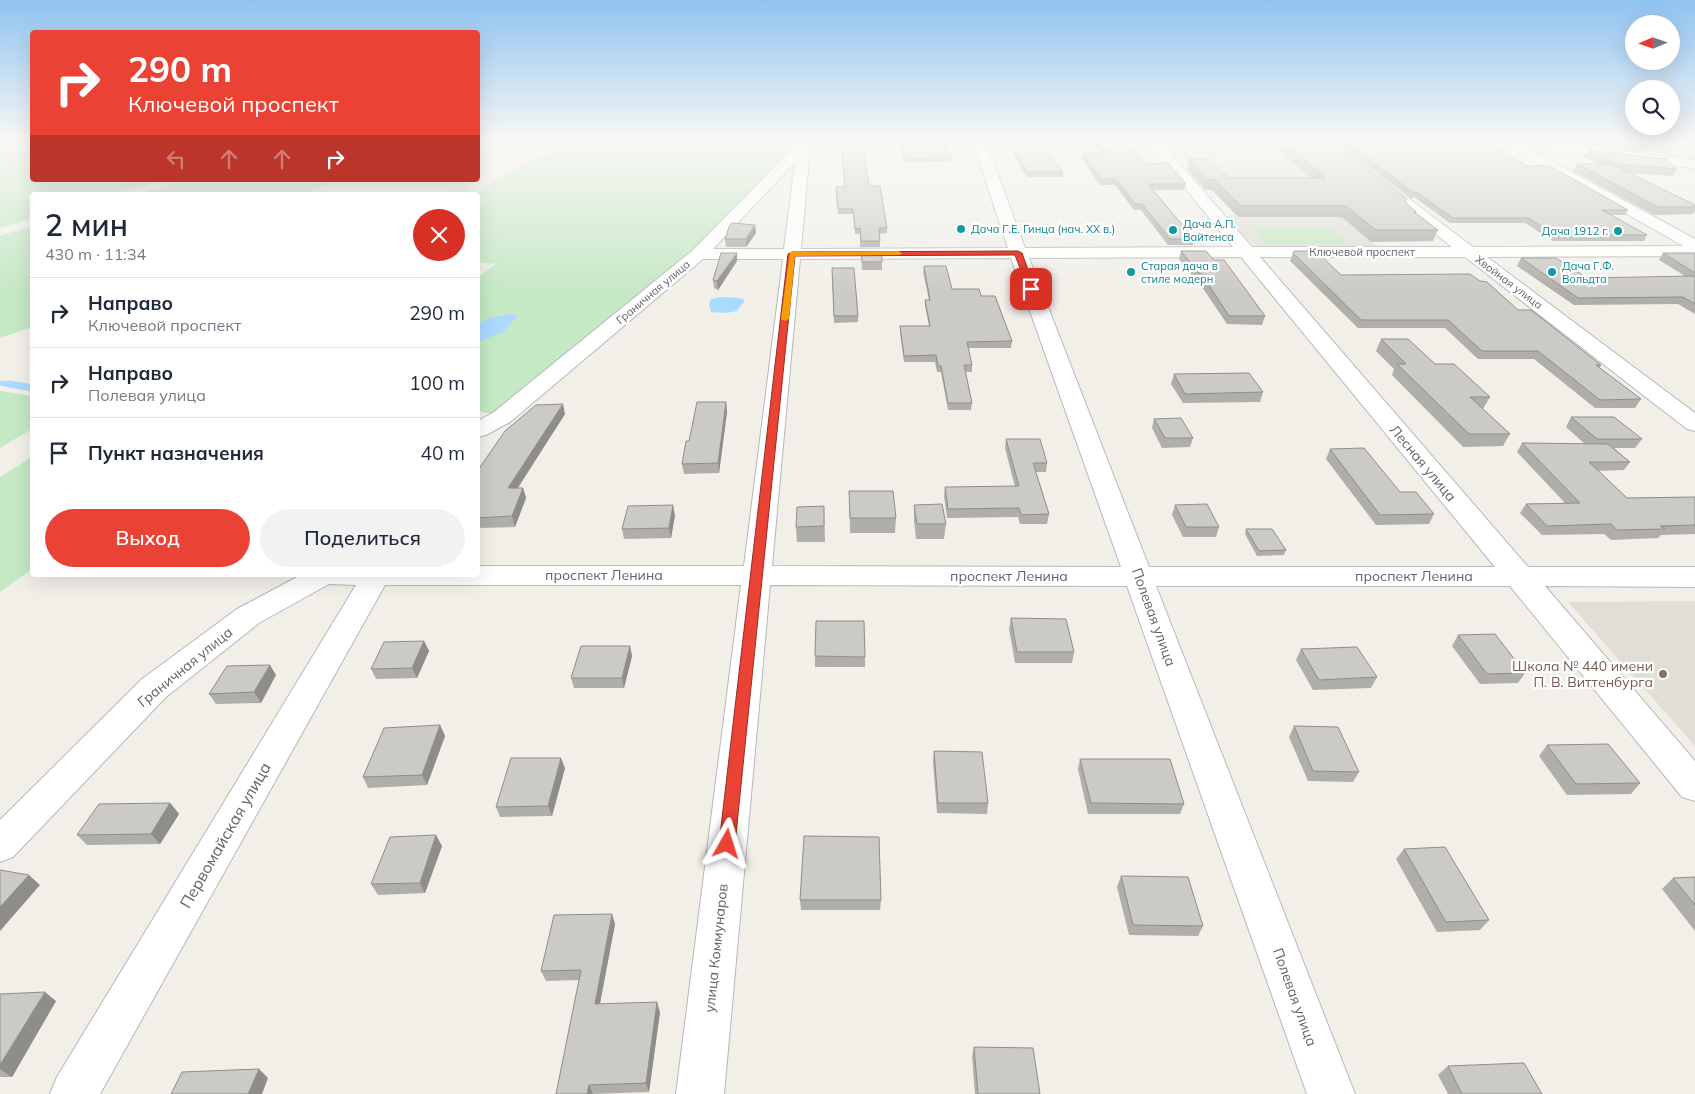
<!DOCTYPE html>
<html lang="ru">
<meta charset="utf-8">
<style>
:root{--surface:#fff;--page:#f2f2f3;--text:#1f2937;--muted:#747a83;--line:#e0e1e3;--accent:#ea4335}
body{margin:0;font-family:Mulish,sans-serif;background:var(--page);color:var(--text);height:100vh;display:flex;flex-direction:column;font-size:19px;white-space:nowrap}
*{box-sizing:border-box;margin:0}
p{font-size:16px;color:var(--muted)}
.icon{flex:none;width:28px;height:28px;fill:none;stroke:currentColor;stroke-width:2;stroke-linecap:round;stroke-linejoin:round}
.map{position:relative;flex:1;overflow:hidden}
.details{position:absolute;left:30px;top:192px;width:450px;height:385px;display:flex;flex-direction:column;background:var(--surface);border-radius:5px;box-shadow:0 5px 20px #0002}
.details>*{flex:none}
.top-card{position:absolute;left:30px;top:30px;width:450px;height:152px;border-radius:5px;box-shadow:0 5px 20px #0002;background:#ea4335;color:#fff;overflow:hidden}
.needle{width:32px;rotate:268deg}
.buttons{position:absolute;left:1625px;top:15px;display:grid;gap:10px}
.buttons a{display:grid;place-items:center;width:55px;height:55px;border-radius:50%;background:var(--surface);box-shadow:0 5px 20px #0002;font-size:25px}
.pin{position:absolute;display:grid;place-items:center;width:42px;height:42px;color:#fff;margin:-21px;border-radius:10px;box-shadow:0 2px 8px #0006}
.me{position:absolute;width:55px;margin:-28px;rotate:6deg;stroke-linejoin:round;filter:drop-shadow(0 0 4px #0008)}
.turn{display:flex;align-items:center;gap:18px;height:105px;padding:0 15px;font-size:22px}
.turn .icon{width:65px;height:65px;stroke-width:2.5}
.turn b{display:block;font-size:35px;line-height:42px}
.lanes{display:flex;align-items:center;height:48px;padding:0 15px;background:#0003;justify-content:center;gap:25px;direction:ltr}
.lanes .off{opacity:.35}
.round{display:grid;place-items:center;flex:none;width:52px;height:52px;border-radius:26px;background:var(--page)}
.overview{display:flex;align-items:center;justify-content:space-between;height:85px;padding:0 15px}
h1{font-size:30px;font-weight:600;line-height:38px}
.primary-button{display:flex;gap:10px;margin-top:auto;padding:10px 15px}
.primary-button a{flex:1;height:58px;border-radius:30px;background:var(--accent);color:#fff;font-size:20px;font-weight:600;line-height:58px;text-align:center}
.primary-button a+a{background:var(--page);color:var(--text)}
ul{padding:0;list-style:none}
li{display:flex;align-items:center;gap:15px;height:70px;padding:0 15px;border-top:1px solid var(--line)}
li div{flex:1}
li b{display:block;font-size:19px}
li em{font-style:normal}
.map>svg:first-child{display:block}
.education{fill:#e1ded6}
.green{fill:#c5e8c5}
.water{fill:#aadaff}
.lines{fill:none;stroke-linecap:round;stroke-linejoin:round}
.stream-far1{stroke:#aadaff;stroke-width:5}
.stream{stroke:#aadaff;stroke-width:7}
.street-casing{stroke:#b5b8bc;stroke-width:2}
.street{fill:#fff;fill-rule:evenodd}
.wall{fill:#afaea9}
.shaded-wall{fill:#8f8d8a}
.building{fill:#cccac5;stroke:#8f8d8a}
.route{fill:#ea4335;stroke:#982c22}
.slow{fill:#f59e0b}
.culture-dot{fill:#0f9aa8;stroke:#fff;stroke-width:2}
.education-dot{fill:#8d6e63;stroke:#fff;stroke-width:2}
.labels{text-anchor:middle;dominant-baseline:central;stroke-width:4.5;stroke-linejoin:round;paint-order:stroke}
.far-culture-label{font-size:11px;fill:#0d838f;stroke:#fff;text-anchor:start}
.far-street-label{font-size:11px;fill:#5f6368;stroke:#fff}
.street-label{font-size:14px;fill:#5f6368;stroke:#fff}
.education-label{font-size:14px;fill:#785e54;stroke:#fff;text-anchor:end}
.near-street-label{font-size:16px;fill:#5f6368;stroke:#fff}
</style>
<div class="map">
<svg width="1695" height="1094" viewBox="0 0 1695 1094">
<rect width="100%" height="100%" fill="#f1efe8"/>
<g class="education">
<path d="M1166,140H1307L1432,241L1372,242L1378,247H1255L1226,216L1236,215Z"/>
<path d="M1593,140H1669L1695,152V162L1615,152Z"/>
<path d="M1695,601V746L1568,602Z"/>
</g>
<g class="green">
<path d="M0,140H32V180H164L113,195H32V218L0,228Z"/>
<path d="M577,140H811L692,253L497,415L478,411V277L496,264L478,262V195H471L534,159Z"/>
<path d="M186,180H337L303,195H136Z"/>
<path d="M32,226V327L0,338V236Z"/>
<path d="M1252,227H1329L1348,244H1267Z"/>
<path d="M0,391L32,396V429L0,448Z"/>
<path d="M32,457V569L0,592V477Z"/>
</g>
<g class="water">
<path d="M720,297L739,298L745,300L737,311L726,313L711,312L709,304L711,299Z"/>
<path d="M511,314L518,316L503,332L478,342V323L491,318Z"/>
</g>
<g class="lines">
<path class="stream-far1" d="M0,383L17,386"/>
<path class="stream" d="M9,384L32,388"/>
<defs>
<g id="street">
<path d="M806,140H815L817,143L810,147L801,249L1008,248L972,140H985L1025,248L1233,247L1146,140H1159L1252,247H1452L1317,140H1331L1473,247L1683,246L1497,140H1526L1695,160V168L1527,148L1695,239V256L1487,257L1695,413V431L1687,429L1465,257H1260L1528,567H1695V587L1545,586L1695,761V801L1682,797L1510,586H1156L1355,1094H1307L1127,586L770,585L724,1094H676L741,585H385L100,1094H50L57,1077L356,585L329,584L259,623L166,697L13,857L0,862V820L142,679L237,609L301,575H478V566H744L783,259H703L510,422L486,435L478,437V421L494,412L693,250L799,142ZM795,162L784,249H713ZM1241,257L1495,567H1149L1029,258ZM1011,258L1121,567L772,566L800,259Z"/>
<path d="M1678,140H1695V149L1679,143Z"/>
</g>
</defs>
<use href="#street" class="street-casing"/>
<use href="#street" class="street"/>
</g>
<g class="wall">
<path d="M898,140H943L952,158L951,161L905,162Z"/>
<path d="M1005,140H1041L1063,172V177H1027Z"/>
<path d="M1092,140H1124L1146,164L1186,184L1184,190H1153L1194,239L1193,245H1168L1141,210H1134L1115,185H1100L1082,159V153H1101Z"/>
<path d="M1196,140H1239L1238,146H1201Z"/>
<path d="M1268,140H1330L1406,203L1416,212V213L1438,230L1433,241L1371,242L1342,217H1238L1212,190H1205L1187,169L1189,159L1228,178H1311L1268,141Z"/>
<path d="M1334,140H1482L1527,166L1628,210L1625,215H1611L1647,235L1644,241H1553L1525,223H1450L1414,197L1412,199Z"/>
<path d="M1557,140H1645L1651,145L1647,152L1560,142Z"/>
<path d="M1588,150L1677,169L1673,176L1629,173L1695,205V211L1693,214L1654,215L1573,171L1577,164H1598L1584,157Z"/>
<path d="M869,186L887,228V233L880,234V247H860V234H855L853,214H838L836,192Z"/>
<path d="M755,225L756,233L746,247H726L725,239Z"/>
<path d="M1181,251L1214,260L1265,316L1262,325L1227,324L1198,281H1196L1179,259Z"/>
<path d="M861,252L882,262V270H862Z"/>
<path d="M1293,253L1341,275L1518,310L1601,365L1599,368L1641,399L1635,408H1595L1534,359H1478L1445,328H1358L1290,261Z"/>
<path d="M1663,253H1695V314L1678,304L1574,305L1517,266L1521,258L1587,278L1685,276L1659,260Z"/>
<path d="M737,261L718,290L714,288L713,280Z"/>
<path d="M924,266L952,289L981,296L1012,341L1011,348H968L972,365V372H965L972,403L971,410H948L941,372H937L935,362H904L900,332V326H929L925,306V300H929L923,272Z"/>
<path d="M832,268L858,316V322L834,323Z"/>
<path d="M1381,339L1435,364L1490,397L1483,409L1510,434L1503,446L1463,447L1392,375L1394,369L1376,351Z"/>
<path d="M1174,374L1263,392L1260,402L1183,403L1171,384Z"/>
<path d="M726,402L727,412L719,473L684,474L682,464L689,441Z"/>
<path d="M565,414L518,488H523L526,498L515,527L478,528V470Z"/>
<path d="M1571,417L1642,439L1635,448H1614L1630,462L1624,470L1598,471L1627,498L1695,497V534L1661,535L1658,538L1611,540L1604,534L1542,535L1520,513L1526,504L1565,503L1517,452L1522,443L1585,444L1566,427Z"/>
<path d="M1154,419L1193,438L1190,447L1162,448L1152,428Z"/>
<path d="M1006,439L1047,463L1046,472H1036L1049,514L1047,524H1020L1018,517L947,518L944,496L945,487H1015L1005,448Z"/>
<path d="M1330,449L1434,514L1429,524L1376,525L1326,459Z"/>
<path d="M849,491L896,518L895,533H850Z"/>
<path d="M914,505L946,524L944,539H916L914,520Z"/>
<path d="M1175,505L1219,527L1216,537H1183L1172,515Z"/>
<path d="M824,506L825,542H797L796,527Z"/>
<path d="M675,515L671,538L624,539L622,529Z"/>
<path d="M1246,529L1286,550L1284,555L1257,556L1245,534Z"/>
<path d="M1011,618L1074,652L1072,663H1015L1009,629Z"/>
<path d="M1458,635L1525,673L1518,683L1480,684L1452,646Z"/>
<path d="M424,641L429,651L417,678L376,679L371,669Z"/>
<path d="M630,646L632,656L624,688H574L571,678Z"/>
<path d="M1301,649L1377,677L1371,688L1313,690L1296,660Z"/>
<path d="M815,656L865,657V667H815Z"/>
<path d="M276,675L261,703L216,704L209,694Z"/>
<path d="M440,725L445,736L427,785L368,788L363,777Z"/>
<path d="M1294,726L1359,772L1353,782L1308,781L1289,737Z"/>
<path d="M1547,745L1640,783L1631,794L1567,795L1539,756Z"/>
<path d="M934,751L988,803L987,814L937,813L933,762Z"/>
<path d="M1080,759L1184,804L1180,814H1088L1078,769Z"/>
<path d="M565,768L552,816L500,817L496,807Z"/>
<path d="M170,803L179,814L160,844L87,845L77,835Z"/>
<path d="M442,846L425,893L378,895L371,884Z"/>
<path d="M1404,849L1489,920L1480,930L1437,932L1396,859Z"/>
<path d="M1121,876L1203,926L1198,936L1129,935L1117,887Z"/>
<path d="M1695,877V931L1662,889L1673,878Z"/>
<path d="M800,900H881L880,910H801Z"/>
<path d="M615,924L600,1004L660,1012L649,1092L593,1094H556L579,980L546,981L541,971Z"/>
<path d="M0,994L56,1001L12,1077H0Z"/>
<path d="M974,1047L1040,1094H975L972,1056Z"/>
<path d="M1448,1066L1542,1094H1448L1438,1075Z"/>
</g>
<g class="shaded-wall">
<path d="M755,225L756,233L746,247V239Z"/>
<path d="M737,253V261L718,290L717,281Z"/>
<path d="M726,402L727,412L719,473L718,463Z"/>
<path d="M563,404L565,414L511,498L508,488Z"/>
<path d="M523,488L526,498L515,527L512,516Z"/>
<path d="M673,505L675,515L671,538L669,528Z"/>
<path d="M424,641L429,651L417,678L412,668Z"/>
<path d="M630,646L632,656L624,688L622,678Z"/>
<path d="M270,665L276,675L261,703L254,692Z"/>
<path d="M440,725L445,736L427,785L422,775Z"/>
<path d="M561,758L565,768L552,816L548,806Z"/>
<path d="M170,803L179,814L160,844L151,834Z"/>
<path d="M436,835L442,846L425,893L420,883Z"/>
<path d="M29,875L40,885L0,931V907Z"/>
<path d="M612,914L615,924L598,1013L595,1004Z"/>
<path d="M45,992L56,1001L12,1077L0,1069V1065Z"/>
<path d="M657,1002L660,1012L649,1092L646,1083Z"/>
<path d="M259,1069L268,1078L262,1094H248Z"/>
<path d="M589,1085L593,1094H587Z"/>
</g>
<g class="building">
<path d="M862,140L869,186H880L887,228H879L880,241H861L860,228L855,229L853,209H838L836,187H845L841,141Z"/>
<path d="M899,140H943L952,158L905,159Z"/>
<path d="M1008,140H1041L1063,172H1027Z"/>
<path d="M1097,140H1124L1146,164L1168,163L1186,184H1148L1194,239H1170L1142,204H1135L1116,179H1101L1082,153H1106Z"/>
<path d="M1280,140H1330L1407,199L1405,202L1416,212H1414L1438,230H1376L1346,206H1241L1215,180H1207L1189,159H1209L1228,178H1326Z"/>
<path d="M1342,140H1482L1527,166H1550L1628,210H1602L1647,235H1556L1528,218H1453L1416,192L1414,193Z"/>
<path d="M1608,140H1645L1651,145Z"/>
<path d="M1588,150L1666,159L1677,169L1614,164Z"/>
<path d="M1577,164H1611L1695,205V207H1658Z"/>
<path d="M732,223L755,225L746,239H725L729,227Z"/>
<path d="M1181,251H1206L1214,260H1224L1265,316H1229L1201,273H1198Z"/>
<path d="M1294,251H1316L1341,275L1470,274L1480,281L1487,282L1518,310H1531L1601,365H1596L1641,399L1600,400L1538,351H1482L1448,320H1361L1293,253Z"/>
<path d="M861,252H882V262H862Z"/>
<path d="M721,253H737L717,281L713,280Z"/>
<path d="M1663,253H1695V273Z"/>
<path d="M1521,258H1556L1587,278L1695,276V304L1683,297L1578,298Z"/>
<path d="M924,266H946L952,289H979L981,296H995L1012,341L967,342L972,365H964L972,403H948L941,366H938L936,355L904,356L900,326H930L925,300H930Z"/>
<path d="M832,268H854L858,316H834Z"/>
<path d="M1381,339H1408L1435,364H1454L1490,397H1470L1510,434H1469L1397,364H1406Z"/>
<path d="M1249,373L1263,392L1185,394L1174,374Z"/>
<path d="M697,402H726L718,463L682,464L686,441H689Z"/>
<path d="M563,404L508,488H523L512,516L478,518V470L505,431L536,405Z"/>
<path d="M1571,417H1614L1642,439H1597Z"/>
<path d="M1181,418L1193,438H1165L1154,419Z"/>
<path d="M1006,439H1040L1047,463H1033L1049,514L1021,515L1019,508L948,509L945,487L1019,486Z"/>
<path d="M1522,443L1608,444L1630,462H1589L1627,498L1695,497V525L1660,526L1665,529L1617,530L1611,524L1547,526L1526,504L1580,503Z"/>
<path d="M1364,448L1400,492H1416L1434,514L1380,515L1330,449Z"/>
<path d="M849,491H893L896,518H850Z"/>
<path d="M942,504L946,524H917L914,505Z"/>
<path d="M1207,504L1219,527H1186L1175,505Z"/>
<path d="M673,505L669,528L622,529L628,506Z"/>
<path d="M824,506V526L796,527L797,507Z"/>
<path d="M1246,529H1272L1286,550L1259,551Z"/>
<path d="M1011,618L1066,619L1074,652H1017Z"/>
<path d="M816,621H864L865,657L815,656Z"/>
<path d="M1495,634L1525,673L1487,674L1458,635Z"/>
<path d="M424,641L412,668L371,669L384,642Z"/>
<path d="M581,646H630L622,678H571Z"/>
<path d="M1357,647L1377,677L1319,680L1301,649Z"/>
<path d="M270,665L254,692L209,694L227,666Z"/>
<path d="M440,725L422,775L363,777L384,728Z"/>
<path d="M1294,726L1338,727L1359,772L1313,771Z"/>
<path d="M1608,744L1640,783L1576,784L1547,745Z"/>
<path d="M934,751L982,752L988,803H938Z"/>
<path d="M511,758H561L548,806L496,807Z"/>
<path d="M1080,759H1170L1184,804L1091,803Z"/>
<path d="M170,803L151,834L77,835L99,804Z"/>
<path d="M436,835L420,883L371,884L390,837Z"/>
<path d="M804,836L879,837L881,900H800Z"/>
<path d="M1445,847L1489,920L1446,922L1404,849Z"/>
<path d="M0,870L29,875L0,907Z"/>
<path d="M1121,876L1188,877L1203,926L1133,925Z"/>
<path d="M1695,877V905L1673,878Z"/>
<path d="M612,914L595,1004L657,1002L646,1083L589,1085L587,1094H556L581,970L541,971L554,915Z"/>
<path d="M45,992L0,1065V994Z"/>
<path d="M974,1047L1033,1048L1040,1094H978Z"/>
<path d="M1524,1063L1542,1094H1462L1448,1066Z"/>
<path d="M259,1069L248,1094H171L182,1072Z"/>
</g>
<linearGradient id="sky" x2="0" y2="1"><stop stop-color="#8fc3f1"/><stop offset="0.48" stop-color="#f9f8f5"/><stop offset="1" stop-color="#f9f8f5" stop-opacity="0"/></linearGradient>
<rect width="1695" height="293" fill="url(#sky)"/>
<path class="route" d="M1018,251L1022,253L1035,289L1034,290L1028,289L1015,255L795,256L735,844L733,849L727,851L722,849L719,844L788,254L792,252Z"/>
<path class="slow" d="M898,251L902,253L900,255L795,256L789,319L785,321L781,319L790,252Z"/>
<g class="culture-dot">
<circle cx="961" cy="229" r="5"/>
<circle cx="1173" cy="230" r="5"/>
<circle cx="1618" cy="231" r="5"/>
<circle cx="1131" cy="272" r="5"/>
<circle cx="1552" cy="272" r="5"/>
</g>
<circle class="education-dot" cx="1663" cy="674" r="5"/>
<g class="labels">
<g class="far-culture-label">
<text x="1183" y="224">Дача А.П.<tspan x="1183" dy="13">Вайтенса</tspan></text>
<text x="971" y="229">Дача Г.Е. Гинца (нач. XX в.)</text>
<text x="1608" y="231" text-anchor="end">Дача 1912 г.</text>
<text x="1141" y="266">Старая дача в<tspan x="1141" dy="13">стиле модерн</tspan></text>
<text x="1562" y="266">Дача Г.Ф.<tspan x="1562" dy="13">Вольдта</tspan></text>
</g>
<g class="far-street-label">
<text x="1362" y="252">Ключевой проспект</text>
<text transform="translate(1509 282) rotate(37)">Хвойная улица</text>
<text transform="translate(653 292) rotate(-40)">Граничная улица</text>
</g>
<g class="street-label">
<text transform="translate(1423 463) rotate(50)">Лесная улица</text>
<text x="604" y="575">проспект Ленина</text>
<text x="1009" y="576">проспект Ленина</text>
<text x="1414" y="576">проспект Ленина</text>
<text transform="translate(1154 617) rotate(70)">Полевая улица</text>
<text transform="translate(185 667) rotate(-39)">Граничная улица</text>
<text transform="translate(716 948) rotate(-84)">улица Коммунаров</text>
<text transform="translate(1295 997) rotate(70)">Полевая улица</text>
</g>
<g class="education-label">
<text x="1653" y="666">Школа № 440 имени<tspan x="1653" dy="16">П. В. Виттенбурга</tspan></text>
</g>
<g class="near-street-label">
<text transform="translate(225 835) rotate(-60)">Первомайская улица</text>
</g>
</g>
</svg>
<div class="buttons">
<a><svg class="needle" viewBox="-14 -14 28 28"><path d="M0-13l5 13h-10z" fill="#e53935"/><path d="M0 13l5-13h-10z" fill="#747a83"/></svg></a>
<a><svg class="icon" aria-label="search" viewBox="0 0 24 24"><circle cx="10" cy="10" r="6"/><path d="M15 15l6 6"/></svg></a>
</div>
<div class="pin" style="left:1031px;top:289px;background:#d93025"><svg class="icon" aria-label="arrive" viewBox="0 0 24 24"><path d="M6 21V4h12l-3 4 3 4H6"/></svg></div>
<svg class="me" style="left:727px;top:844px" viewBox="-20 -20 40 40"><path d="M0-17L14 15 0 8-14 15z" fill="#ea4335" stroke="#fff" stroke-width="4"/></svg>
<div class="top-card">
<div class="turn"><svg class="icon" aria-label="right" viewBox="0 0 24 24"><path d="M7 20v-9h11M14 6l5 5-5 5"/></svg><div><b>290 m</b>Ключевой проспект</div></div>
<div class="lanes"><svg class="icon off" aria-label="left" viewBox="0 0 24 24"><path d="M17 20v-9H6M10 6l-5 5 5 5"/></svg><svg class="icon off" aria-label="ahead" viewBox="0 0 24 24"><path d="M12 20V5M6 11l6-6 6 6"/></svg><svg class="icon off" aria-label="ahead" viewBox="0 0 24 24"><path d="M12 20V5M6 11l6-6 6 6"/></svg><svg class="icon" aria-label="right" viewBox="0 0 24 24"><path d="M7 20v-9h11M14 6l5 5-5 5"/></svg></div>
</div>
<section class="details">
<div class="overview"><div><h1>2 мин</h1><p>430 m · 11:34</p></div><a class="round" style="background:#d93025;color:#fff"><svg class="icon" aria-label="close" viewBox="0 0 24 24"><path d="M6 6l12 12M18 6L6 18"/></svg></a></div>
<ul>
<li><svg class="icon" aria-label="right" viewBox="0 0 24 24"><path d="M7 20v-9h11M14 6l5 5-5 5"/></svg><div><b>Направо</b><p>Ключевой проспект</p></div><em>290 m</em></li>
<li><svg class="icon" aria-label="right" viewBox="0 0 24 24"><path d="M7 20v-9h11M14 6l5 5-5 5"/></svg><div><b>Направо</b><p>Полевая улица</p></div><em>100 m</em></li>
<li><svg class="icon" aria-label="arrive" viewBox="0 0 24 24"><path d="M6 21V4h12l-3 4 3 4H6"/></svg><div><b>Пункт назначения</b></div><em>40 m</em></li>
</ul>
<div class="primary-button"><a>Выход</a><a>Поделиться</a></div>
</section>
</div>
